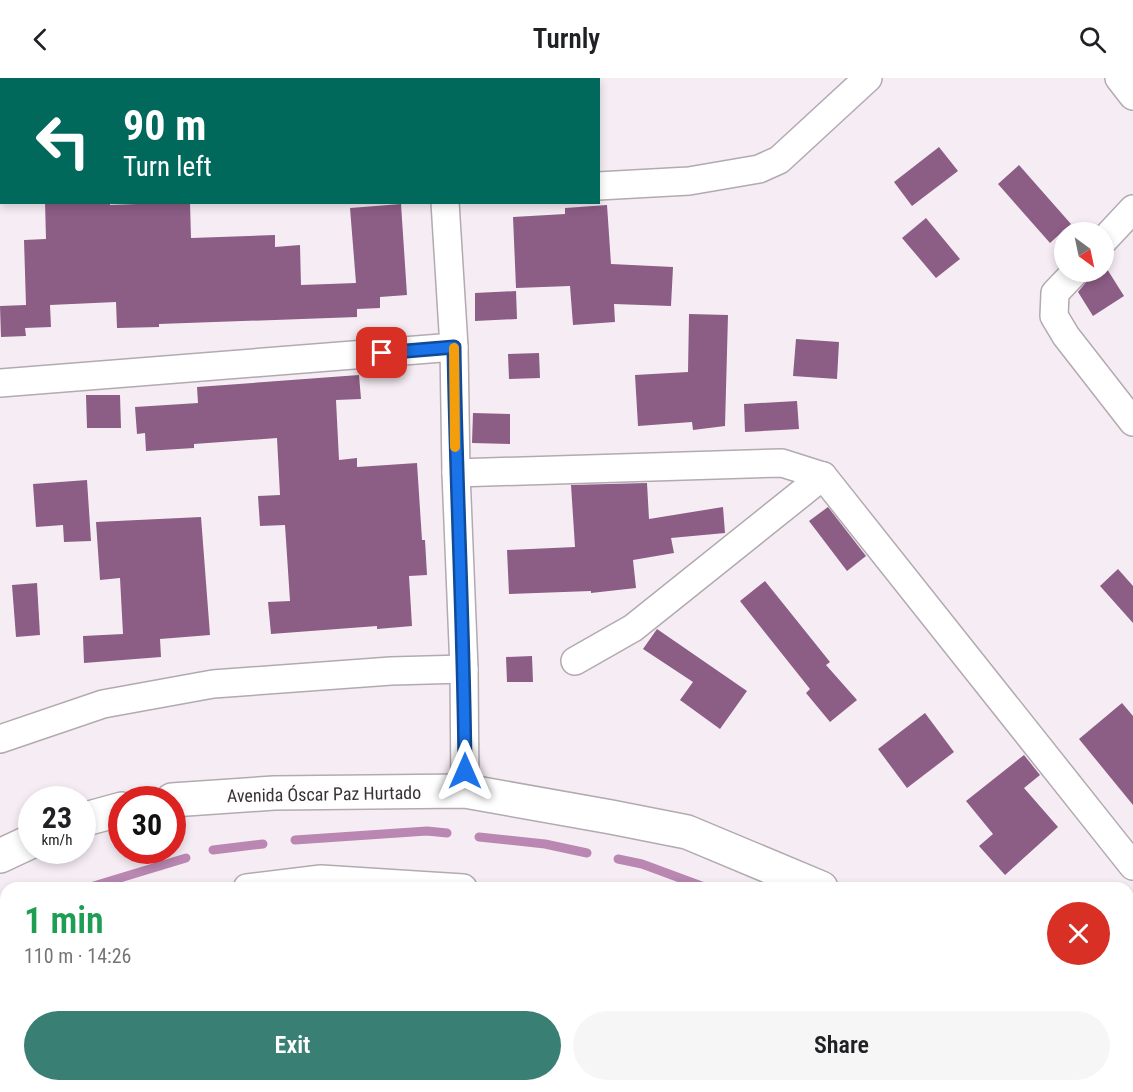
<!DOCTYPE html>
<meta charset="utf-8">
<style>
:root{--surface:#fff;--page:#f6f6f6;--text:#202124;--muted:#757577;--accent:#3a7f74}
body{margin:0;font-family:"Roboto Condensed",sans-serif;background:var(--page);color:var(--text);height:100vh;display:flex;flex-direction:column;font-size:22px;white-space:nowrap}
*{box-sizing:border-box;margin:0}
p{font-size:20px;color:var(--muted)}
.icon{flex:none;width:33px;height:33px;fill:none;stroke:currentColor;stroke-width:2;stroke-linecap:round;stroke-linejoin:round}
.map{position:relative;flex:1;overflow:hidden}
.panel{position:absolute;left:0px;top:804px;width:1134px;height:210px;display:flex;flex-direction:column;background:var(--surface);border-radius:18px 18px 0 0;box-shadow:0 3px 9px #0003}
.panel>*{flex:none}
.banner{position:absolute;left:0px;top:0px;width:600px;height:126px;box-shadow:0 3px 9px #0003;background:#00695c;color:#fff;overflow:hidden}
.needle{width:39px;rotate:147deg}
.controls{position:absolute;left:1054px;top:144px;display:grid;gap:12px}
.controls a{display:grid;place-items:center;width:60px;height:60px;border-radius:50%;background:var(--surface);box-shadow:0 3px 9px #0003;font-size:30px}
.speed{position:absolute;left:18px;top:708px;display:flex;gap:12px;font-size:30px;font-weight:700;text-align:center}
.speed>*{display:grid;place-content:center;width:78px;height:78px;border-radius:50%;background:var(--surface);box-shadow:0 3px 9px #0003;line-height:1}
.speed small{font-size:15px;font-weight:400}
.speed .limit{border:9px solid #d22;background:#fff;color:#111}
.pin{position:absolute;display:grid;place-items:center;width:51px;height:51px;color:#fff;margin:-26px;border-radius:12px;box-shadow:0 3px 9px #0006}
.me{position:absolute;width:66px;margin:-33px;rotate:0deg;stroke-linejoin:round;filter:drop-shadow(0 0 4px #0008)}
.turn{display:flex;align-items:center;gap:21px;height:126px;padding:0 24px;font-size:27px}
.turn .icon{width:78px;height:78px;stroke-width:2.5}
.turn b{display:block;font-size:42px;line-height:51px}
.round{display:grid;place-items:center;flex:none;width:63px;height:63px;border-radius:32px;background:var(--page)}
.headline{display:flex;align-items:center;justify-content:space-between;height:102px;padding:0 24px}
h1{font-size:36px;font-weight:600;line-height:45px;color:#1e9e55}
.cta{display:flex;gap:12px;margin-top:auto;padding:12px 24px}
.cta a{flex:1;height:69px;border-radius:36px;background:var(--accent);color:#fff;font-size:24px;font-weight:600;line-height:69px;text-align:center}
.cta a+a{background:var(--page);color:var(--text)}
header{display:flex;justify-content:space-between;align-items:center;height:78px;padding:0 24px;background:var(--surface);font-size:27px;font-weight:600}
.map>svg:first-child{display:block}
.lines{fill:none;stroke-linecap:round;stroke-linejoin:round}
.stream{stroke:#b987b1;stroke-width:9}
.building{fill:#8c5d85}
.minor-casing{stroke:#b2aab0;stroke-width:30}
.primary-casing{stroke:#b2aab0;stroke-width:36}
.minor{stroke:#fff;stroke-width:27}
.primary{stroke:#fff;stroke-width:33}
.route-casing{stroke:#114b97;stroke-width:15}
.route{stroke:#1a73e8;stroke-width:10}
.slow{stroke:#f59e0b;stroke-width:10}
.labels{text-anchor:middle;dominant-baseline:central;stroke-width:6;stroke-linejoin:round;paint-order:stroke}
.street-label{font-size:18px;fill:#363336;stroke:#fffdfe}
</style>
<header><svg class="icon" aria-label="back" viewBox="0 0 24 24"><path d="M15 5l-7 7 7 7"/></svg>Turnly<svg class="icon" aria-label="search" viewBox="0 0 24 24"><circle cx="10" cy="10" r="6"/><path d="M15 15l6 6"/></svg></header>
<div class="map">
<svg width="1133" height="1014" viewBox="0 0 1133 1014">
<rect width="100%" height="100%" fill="#f6edf4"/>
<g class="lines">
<g class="stream">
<path d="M479,759L545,766L587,775"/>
<path d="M295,762L427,753L447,755"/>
<path d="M213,772L263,766"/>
<path d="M618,781L642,786L707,810"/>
<path d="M87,810L186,780"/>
<path d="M0,850L6,848"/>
<path d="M1021,1008L1026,1014"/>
</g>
</g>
<g class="building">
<path d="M939,69L958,93L912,128L894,104Z"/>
<path d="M1019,87L1071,146L1050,165L998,106Z"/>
<path d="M45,124H110V127L190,124L191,160L275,157V169L300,167L301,207L356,205L350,130L401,126L407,217L380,219V230L357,231V239L159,246V249L117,250L116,224L50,227L51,249L25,250L26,258L1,259L0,228L26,227L24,162L46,161Z"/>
<path d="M607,127L611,186L673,189L671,228L614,226L615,244L573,247L570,208L516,210L513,139L565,136V130Z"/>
<path d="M926,140L960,181L936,200L902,160Z"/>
<path d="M1107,191L1124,218L1093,238L1078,214L1087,203Z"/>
<path d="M516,213L517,241L475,243V215Z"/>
<path d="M689,236L728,237L725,348L693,352L692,344L638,348L635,297L688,294Z"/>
<path d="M796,261L839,264L837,301L793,298Z"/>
<path d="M539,275L540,300L509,301L508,276Z"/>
<path d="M359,297L361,321L336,322L339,382L357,380V389L417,385L422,462H425L427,497L409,498L412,548L377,551V548L271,556L268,524L290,523L285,447L260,448L258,418L280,417L277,360L194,366V370L146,373L145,355L137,356L135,329L198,325L197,309Z"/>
<path d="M86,317H120L121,350H87Z"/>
<path d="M797,323L799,351L745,354L744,326Z"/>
<path d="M473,335L510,336V366L472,365Z"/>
<path d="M87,402L91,463L64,464L63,447L36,449L33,406Z"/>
<path d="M647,405L649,441L723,429L725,455L671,460L674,475L633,482L636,510L591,515V513L509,516L507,472L575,469L571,407Z"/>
<path d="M828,429L866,478L847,493L809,443Z"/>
<path d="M201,439L210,557L160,561L161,579L84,585L83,558L123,556L120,500L100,502L96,444Z"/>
<path d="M1118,491L1133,508V545L1100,508Z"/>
<path d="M765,503L830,584L826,587L857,622L830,644L806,615L810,611L740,523Z"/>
<path d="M37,505L40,557L16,559L12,507Z"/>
<path d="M657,551L747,613L720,651L680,622L693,604L643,571Z"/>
<path d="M532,578L533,604H507L506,579Z"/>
<path d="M1122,625L1133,638V727L1079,661Z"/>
<path d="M925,635L954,674L907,710L878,671Z"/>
<path d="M1024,677L1040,697L1024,710L1058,749L1005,797L979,768L993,756L966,723Z"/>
</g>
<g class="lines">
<defs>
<g id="minor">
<path d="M435,0V2"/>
<path d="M1119,0L1133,18"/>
<path d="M276,2L291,0"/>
<path d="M0,28L2,27"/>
<path d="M598,108L689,103L759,91L779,82L868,0"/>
<path d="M445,124L454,269L456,395L464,591L465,713"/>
<path d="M1104,162L1133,131"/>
<path d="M1075,194L1055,215L1054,238L1066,258L1133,344"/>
<path d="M0,305L454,269"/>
<path d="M456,395L782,385L823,398L1133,788"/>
<path d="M575,583L633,550L823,398"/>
<path d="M0,661L103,626L213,606L391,593L464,591"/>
<path d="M247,810L321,801L463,810"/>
<path d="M954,1008L962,1014"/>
</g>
<g id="primary">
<path d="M172,722L274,715L465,713L611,739L687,754L821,810"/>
<path d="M82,742L122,731"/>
<path d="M0,778L32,763"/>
<path d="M1081,1008L1087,1014"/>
</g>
</defs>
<use href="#minor" class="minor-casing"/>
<use href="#primary" class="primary-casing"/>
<use href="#minor" class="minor"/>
<use href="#primary" class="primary"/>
</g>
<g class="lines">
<defs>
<path id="route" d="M382,275L454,269C456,410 464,552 465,693"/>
</defs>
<use href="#route" class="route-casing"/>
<use href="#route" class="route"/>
<path class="slow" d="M454,270L455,369"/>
</g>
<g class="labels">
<g class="street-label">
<text transform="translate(324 716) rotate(-1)">Avenida Óscar Paz Hurtado</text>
</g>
</g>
</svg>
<div class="controls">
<a><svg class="needle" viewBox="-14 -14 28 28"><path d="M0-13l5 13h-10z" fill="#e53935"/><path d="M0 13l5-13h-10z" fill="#757577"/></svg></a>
</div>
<div class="speed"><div>23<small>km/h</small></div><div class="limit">30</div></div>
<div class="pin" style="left:382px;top:275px;background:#d93025"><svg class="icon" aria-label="arrive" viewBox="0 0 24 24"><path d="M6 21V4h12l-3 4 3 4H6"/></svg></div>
<svg class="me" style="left:465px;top:693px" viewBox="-20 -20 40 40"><path d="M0-17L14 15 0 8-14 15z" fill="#1a73e8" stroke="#fff" stroke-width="4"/></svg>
<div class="banner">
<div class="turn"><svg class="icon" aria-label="left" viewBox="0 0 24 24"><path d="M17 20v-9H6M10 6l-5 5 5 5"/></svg><div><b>90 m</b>Turn left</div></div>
</div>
<section class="panel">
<div class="headline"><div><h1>1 min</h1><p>110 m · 14:26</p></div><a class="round" style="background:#d93025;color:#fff"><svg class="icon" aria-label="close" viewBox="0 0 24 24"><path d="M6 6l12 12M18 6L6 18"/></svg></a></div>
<div class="cta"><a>Exit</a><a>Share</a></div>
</section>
</div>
